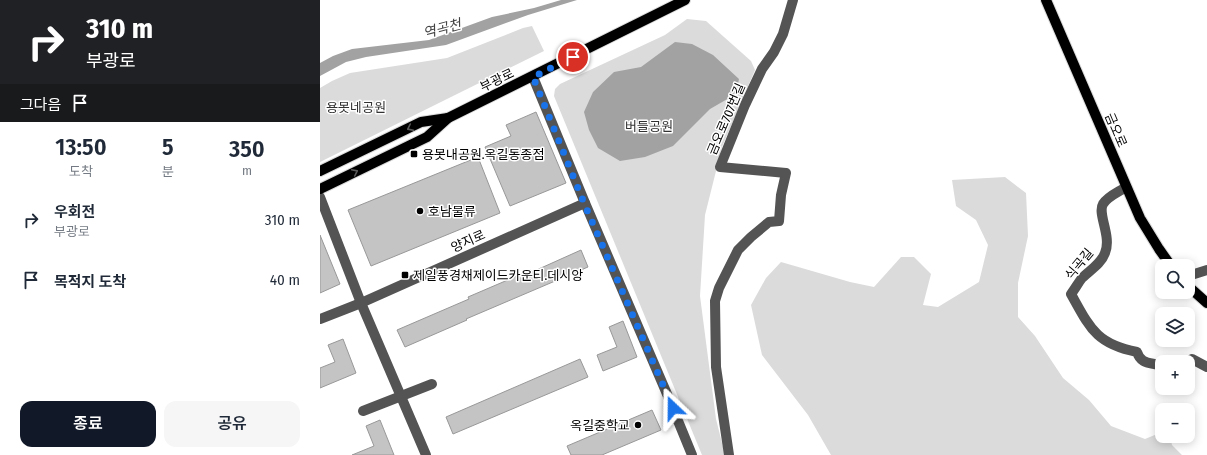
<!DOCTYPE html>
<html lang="ko">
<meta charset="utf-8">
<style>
:root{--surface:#fff;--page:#f6f6f7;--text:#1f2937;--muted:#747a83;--accent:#111827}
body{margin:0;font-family:"Fira Sans Condensed","Noto Sans KR",sans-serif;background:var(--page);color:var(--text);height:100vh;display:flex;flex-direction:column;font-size:15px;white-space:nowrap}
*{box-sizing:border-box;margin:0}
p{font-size:13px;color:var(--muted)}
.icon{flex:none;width:22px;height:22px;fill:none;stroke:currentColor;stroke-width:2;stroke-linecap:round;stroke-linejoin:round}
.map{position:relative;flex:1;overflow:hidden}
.drawer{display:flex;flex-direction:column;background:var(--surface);width:320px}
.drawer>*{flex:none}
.banner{background:#202124;color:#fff;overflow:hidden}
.buttons{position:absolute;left:835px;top:259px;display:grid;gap:8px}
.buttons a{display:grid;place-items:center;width:40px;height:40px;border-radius:8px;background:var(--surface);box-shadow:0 2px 10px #0003;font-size:20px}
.pin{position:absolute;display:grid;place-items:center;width:34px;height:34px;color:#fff;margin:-17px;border:2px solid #fff;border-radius:50%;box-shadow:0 1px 4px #0007}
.me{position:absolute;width:44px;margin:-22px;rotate:337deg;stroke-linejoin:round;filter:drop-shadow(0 0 3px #0008)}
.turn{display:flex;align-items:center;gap:14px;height:84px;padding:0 20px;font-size:18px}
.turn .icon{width:52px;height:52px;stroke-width:2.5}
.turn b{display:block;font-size:28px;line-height:34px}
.then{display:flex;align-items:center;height:38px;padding:0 20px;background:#0003;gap:8px;font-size:15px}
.eta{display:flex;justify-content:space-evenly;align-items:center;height:68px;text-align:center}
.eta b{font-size:24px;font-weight:600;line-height:28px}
.primary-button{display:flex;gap:8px;margin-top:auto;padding:8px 20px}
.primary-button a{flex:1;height:46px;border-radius:12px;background:var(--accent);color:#fff;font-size:16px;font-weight:600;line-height:46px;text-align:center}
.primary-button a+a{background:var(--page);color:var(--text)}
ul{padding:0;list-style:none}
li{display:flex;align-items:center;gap:12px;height:60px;padding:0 20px}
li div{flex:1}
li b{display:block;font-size:15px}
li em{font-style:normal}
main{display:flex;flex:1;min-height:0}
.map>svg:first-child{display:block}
.green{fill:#dbdbdb}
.water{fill:#a2a2a2}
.building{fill:#c4c4c4;stroke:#989898}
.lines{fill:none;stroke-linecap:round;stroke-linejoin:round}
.major-casing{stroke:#dbdbdb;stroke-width:12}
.minor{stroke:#545454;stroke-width:10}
.major{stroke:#000;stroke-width:10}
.oneway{stroke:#595959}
.route{stroke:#1a73e8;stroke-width:7;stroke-dasharray:0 12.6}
.poi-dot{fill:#000;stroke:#fff;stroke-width:1.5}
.labels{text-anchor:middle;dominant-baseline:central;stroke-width:3;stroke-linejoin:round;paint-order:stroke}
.street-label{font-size:13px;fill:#000;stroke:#fff}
.park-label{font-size:13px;fill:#323232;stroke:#fff}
.poi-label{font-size:13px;fill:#000;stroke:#fff;text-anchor:start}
.water-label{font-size:14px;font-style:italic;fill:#434343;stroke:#fff}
</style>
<main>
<section class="drawer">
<div class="banner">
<div class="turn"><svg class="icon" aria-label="right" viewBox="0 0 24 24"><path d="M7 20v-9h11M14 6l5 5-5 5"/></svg><div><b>310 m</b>부광로</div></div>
<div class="then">그다음<svg class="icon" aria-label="arrive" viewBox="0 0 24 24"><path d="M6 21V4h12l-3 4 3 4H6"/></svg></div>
</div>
<div class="eta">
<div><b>13:50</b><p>도착</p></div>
<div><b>5</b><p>분</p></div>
<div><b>350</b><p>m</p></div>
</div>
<ul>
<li><svg class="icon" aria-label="right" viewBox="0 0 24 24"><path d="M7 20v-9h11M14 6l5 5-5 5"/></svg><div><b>우회전</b><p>부광로</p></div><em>310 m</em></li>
<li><svg class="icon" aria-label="arrive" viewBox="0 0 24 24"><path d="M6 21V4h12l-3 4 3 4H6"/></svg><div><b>목적지 도착</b></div><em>40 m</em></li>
</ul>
<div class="primary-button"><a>종료</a><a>공유</a></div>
</section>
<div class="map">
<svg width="887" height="455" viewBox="0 0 887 455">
<rect width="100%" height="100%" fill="#fff"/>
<g class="green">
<path d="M367,19L386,21L431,61L435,70L402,147L385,215L380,296L396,419L405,455H382L234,96L235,89L240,84L345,35Z"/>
<path d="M212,26L224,51L0,162V88L12,81L30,73L127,58L203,28Z"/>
<path d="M685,177L706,193L708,236L698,283V317L715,336L743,378L769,400L791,426L825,439L842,432V436H850L852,445L862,455H511L488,415L442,355L431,305L446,278L461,262L530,282L554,287L581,257H594L611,274L603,305L618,307L659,282L668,245L656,220L636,206L632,180Z"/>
</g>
<g class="water">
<path d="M241,0H257L208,15L126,45L46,57L26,62L0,76V63L13,56L32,49L109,40L172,17L214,8Z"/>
<path d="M355,42L372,44L393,55L419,79L416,94L390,109L353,146L325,157L300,161L278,148L269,130L264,112L273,92L294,72L321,67Z"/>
</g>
<g class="building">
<path d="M216,112L246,183L190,206L165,147L191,136L186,125Z"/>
<path d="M158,157L180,213L51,266L28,210Z"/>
<path d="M0,235L20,284L0,293Z"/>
<path d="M261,250L268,267L146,319L147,320L85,347L77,330L149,299L148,297L211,270L212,272Z"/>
<path d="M303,321L317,357L283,371L277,355L297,347L289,327Z"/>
<path d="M23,339L36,373L0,388V368L15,362L8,345Z"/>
<path d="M260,359L268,377L133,434L126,417Z"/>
<path d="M332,410L341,430L282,455H251L247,446Z"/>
<path d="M60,420L74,455H32L54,446L46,426Z"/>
</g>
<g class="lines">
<defs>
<g id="major">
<path d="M726,0L820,218L839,249L851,266"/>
<path d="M0,171L101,122L128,118"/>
<path d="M0,189L107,137L128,118L365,0"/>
<path d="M868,286L887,303"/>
</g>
</defs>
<use href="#major" class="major-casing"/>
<g class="minor">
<path d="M213,77L265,203L347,394L372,455"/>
<path d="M806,187C799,192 788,196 783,204C777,214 792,236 785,253C781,264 770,270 762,278C758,283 755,289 751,294C770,328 776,344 817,352C821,365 831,362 842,366"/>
<path d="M0,197L41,303L106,455"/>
<path d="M868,276L887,270"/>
<path d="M0,319L41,303L265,203"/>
<path d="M868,362L872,359L887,367"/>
<path d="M43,411L112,384"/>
<path d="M409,455L396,367L395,301L399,288L418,250L431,237L449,222L459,221L461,195L466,173L400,167L425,105L442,69L454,52L463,34L473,0"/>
</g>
<use href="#major" class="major"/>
</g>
<defs><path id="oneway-chevron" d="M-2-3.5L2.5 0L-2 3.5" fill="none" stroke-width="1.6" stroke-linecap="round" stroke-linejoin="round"/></defs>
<g class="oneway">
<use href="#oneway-chevron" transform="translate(90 128) rotate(154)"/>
<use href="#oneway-chevron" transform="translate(35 172) rotate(-26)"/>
</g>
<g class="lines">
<path class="route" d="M253,57L213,77L264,203L353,408"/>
</g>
<g class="poi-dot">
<rect x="90" y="150" width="8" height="8" rx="2"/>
<circle cx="100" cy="211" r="4"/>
<rect x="81" y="271" width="8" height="8" rx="2"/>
<circle cx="318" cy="425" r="4"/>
</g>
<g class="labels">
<g class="street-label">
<text transform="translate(177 80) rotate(-26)">부광로</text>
<text transform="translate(406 119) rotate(-67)">금오로707번길</text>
<text transform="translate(796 130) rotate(67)">금오로</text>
<text transform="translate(148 241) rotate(-24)">양지로</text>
<text transform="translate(759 264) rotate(-50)">식곡길</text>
</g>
<g class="park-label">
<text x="36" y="107">용못네공원</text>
<text x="329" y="126">버들공원</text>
</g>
<g class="poi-label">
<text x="102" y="154">용못내공원.옥길동종점</text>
<text x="108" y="211">호남물류</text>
<text x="93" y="275">제일풍경채제이드카운티.데시앙</text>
<text x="310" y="425" text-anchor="end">옥길중학교</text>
</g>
<g class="water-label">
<text transform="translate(122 29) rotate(-15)">역곡천</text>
</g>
</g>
</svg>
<div class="buttons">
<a><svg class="icon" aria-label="search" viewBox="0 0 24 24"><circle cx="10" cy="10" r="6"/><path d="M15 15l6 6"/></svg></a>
<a><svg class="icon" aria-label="layers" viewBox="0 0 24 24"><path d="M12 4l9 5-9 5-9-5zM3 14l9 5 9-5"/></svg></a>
<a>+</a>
<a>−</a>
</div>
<div class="pin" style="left:253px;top:57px;background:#d93025"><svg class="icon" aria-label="arrive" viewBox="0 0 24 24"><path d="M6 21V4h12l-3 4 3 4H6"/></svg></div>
<svg class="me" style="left:353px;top:408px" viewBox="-20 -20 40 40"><path d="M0-17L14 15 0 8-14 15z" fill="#1a73e8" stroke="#fff" stroke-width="4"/></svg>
</div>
</main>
